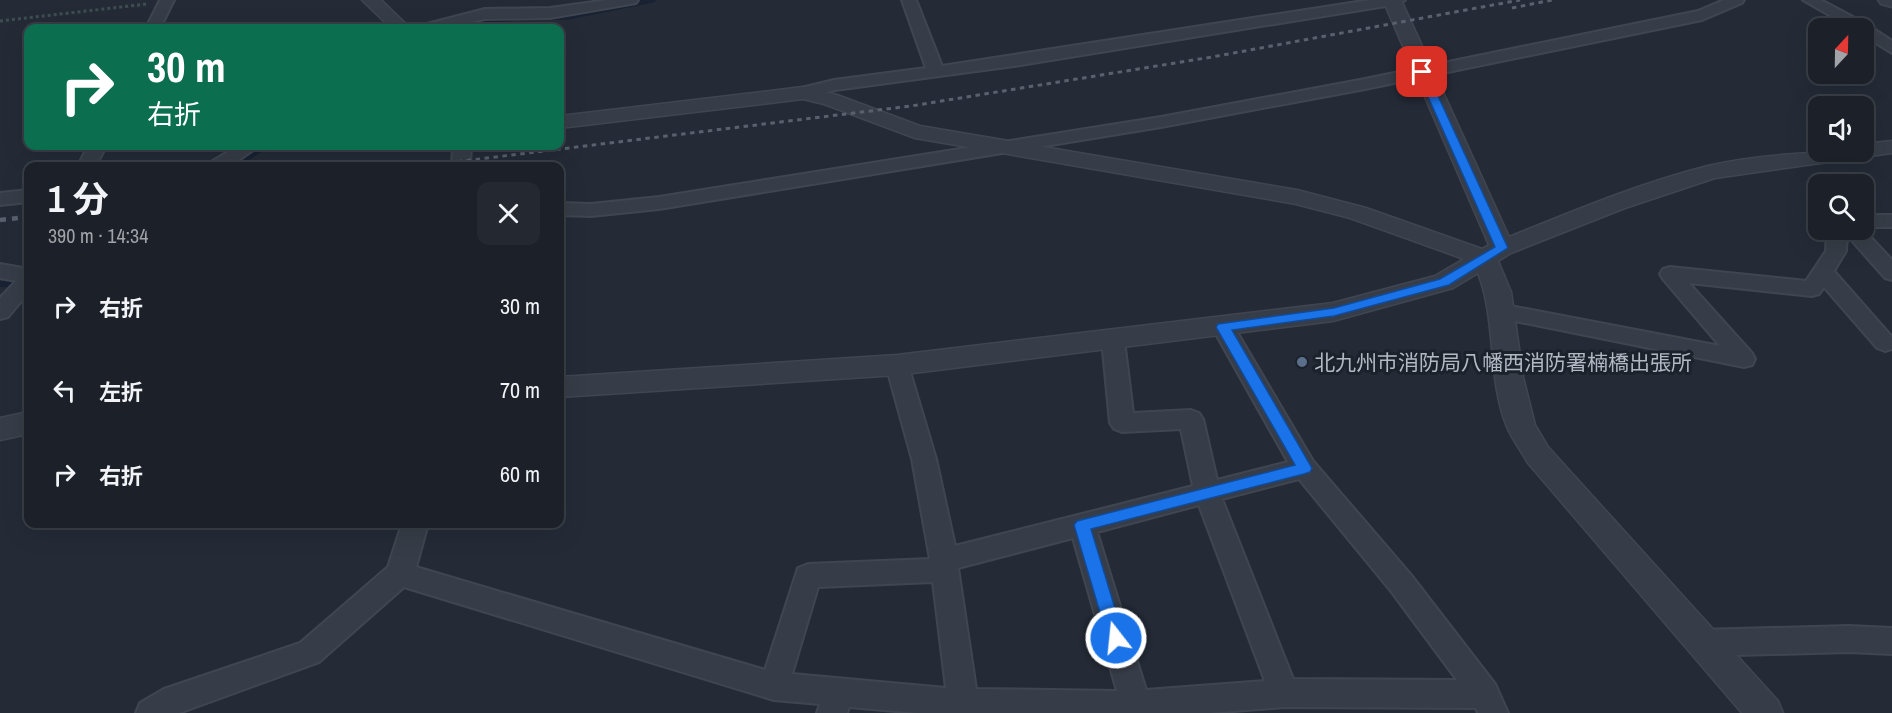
<!DOCTYPE html>
<html lang="ja">
<meta charset="utf-8">
<style>
:root{--surface:#1b2029;--page:#242831;--text:#f1f3f6;--muted:#a0a3a8;--line:#393e46}
body{margin:0;font-family:"Archivo Narrow","Noto Sans JP",sans-serif;background:var(--page);color:var(--text);height:100vh;display:flex;flex-direction:column;font-size:22px;white-space:nowrap}
*{box-sizing:border-box;margin:0}
p{font-size:20px;color:var(--muted)}
.icon{flex:none;width:33px;height:33px;fill:none;stroke:currentColor;stroke-width:2;stroke-linecap:round;stroke-linejoin:round}
.map{position:relative;flex:1;overflow:hidden}
.panel{position:absolute;left:24px;top:162px;width:540px;height:366px;display:flex;flex-direction:column;background:var(--surface);border-radius:12px;box-shadow:0 6px 24px #0002,0 0 0 2px var(--line)}
.panel>*{flex:none}
.top-card{position:absolute;left:24px;top:24px;width:540px;height:126px;border-radius:12px;box-shadow:0 6px 24px #0002,0 0 0 2px var(--line);background:#0b6e4f;color:#fff;overflow:hidden}
.needle{width:39px;rotate:22deg}
.controls{position:absolute;left:1808px;top:18px;display:grid;gap:12px}
.controls a{display:grid;place-items:center;width:66px;height:66px;border-radius:12px;background:var(--surface);box-shadow:0 6px 24px #0002,0 0 0 2px var(--line);font-size:30px}
.pin{position:absolute;display:grid;place-items:center;width:51px;height:51px;color:#fff;margin:-26px;border-radius:12px;box-shadow:0 3px 9px #0006}
.me{position:absolute;width:66px;margin:-33px;rotate:344deg;stroke-linejoin:round;filter:drop-shadow(0 0 4px #0008)}
.turn{display:flex;align-items:center;gap:21px;height:126px;padding:0 24px;font-size:27px}
.turn .icon{width:78px;height:78px;stroke-width:2.5}
.turn b{display:block;font-size:42px;line-height:51px}
.round{display:grid;place-items:center;flex:none;width:63px;height:63px;border-radius:12px;background:var(--page)}
.overview{display:flex;align-items:center;justify-content:space-between;height:102px;padding:0 24px}
h1{font-size:36px;font-weight:700;line-height:45px}
ul{padding:0;list-style:none}
li{display:flex;align-items:center;gap:18px;height:84px;padding:0 24px}
li div{flex:1}
li b{display:block;font-size:22px}
li em{font-style:normal}
.map>svg:first-child{display:block}
.lines{fill:none;stroke-linecap:round;stroke-linejoin:round}
.stream-far1{stroke:#182233;stroke-width:5}
.stream{stroke:#182233;stroke-width:6}
.minor-casing{stroke:#404651;stroke-width:4}
.tertiary-casing{stroke:#404651;stroke-width:3}
.path{stroke:#3e4e50;stroke-width:3;stroke-dasharray:3 3;stroke-linecap:butt}
.minor{fill:#373d48;fill-rule:evenodd}
.tertiary{fill:#373d48;fill-rule:evenodd}
.rail-far1{stroke:#59616e;stroke-width:3;stroke-dasharray:4.5 4.5;stroke-linecap:butt}
.rail{stroke:#59616e;stroke-width:4.5;stroke-dasharray:6 6;stroke-linecap:butt}
.route{fill:#1a73e8;stroke:#114b97;stroke-width:1.5}
.service-dot{fill:#5c6f8a;stroke:#1c222c;stroke-width:2}
.labels{text-anchor:middle;dominant-baseline:central;stroke-width:6;stroke-linejoin:round;paint-order:stroke}
.poi-label{font-size:21px;fill:#b2b8c4;stroke:#1c222c;text-anchor:start}
</style>
<div class="map">
<svg width="1892" height="713" viewBox="0 0 1892 713">
<rect width="100%" height="100%" fill="#242b37"/>
<g class="lines">
<g class="stream-far1">
<path d="M447,28L497,19L569,17L653,0"/>
<path d="M235,166L266,146"/>
</g>
<path class="stream" d="M0,284L28,285"/>
<defs>
<g id="minor">
<path d="M160,0H174L160,28H146Z"/>
<path d="M608,0H638L636,3L550,18L485,19L445,28H420L423,25L485,9L550,8Z"/>
<path d="M902,0H916L942,66L1370,0H1405L1398,4L1014,66L835,90L803,98L797,97L795,93L797,89L834,80L926,68Z"/>
<path d="M1724,0H1744L1742,3L1702,20L1365,89L1161,127L659,209L591,216L560,215V203L591,204L659,197L1161,117L1365,79L1698,11Z"/>
<path d="M1803,0H1821L1866,24L1892,41V53L1863,35V28H1852Z"/>
<path d="M88,146H106L96,166H78Z"/>
<path d="M238,146H259L230,166H209L211,162Z"/>
<path d="M453,146H471L470,166H452Z"/>
<path d="M28,190V202L0,205V193Z"/>
<rect x="1863" y="215" width="29" height="12"/>
<path d="M1863,229L1892,260V280L1885,278L1847,235L1846,251L1834,271L1892,337V349L1885,351L1877,348L1824,287L1819,294L1812,296L1689,283L1752,353L1755,359L1752,365L1744,367L1500,318L1492,316L1489,311L1492,306L1500,304L1720,346L1663,279L1660,274L1663,269L1670,267L1806,281L1826,251L1827,230Z"/>
<path d="M0,264L28,269V293L8,317L0,319V298L16,281L0,278Z"/>
<path d="M1223,319L1231,322L1313,461L1411,575L1495,684L1508,713H1478L1476,708L1284,707L1209,713H918L849,707L847,713H817L820,704L774,700L404,587L319,662L179,713H136L140,703L164,689L300,643L388,567L402,524H428L416,567L765,670L798,568L808,564L930,559L912,459L886,365L889,359L897,357L905,359L908,365L936,459L955,546L1193,486L1181,429L1122,432L1114,429L1110,423L1102,340L1105,335L1113,332L1121,335L1124,340L1133,413L1191,410L1199,413L1203,419L1217,480L1288,462L1212,327L1215,322ZM1299,479L1391,591L1457,680L1293,679L1222,499ZM1199,505L1265,681L1146,690L1097,532ZM1073,538L1117,691L976,689L958,568ZM933,582L946,688L792,674L818,587Z"/>
<path d="M1849,626L1892,628V654L1849,652L1701,656L1691,652L1687,643L1691,634L1701,630Z"/>
</g>
<g id="tertiary">
<path d="M362,0H381L410,28H391Z"/>
<path d="M1383,0H1401L1509,237C1574,211 1640,183 1708,166C1758,154 1813,152 1863,152V144L1892,141V153L1715,178L1625,208L1511,253L1498,261L1511,292L1523,377L1535,425L1548,447L1778,701L1783,713H1742L1528,463C1521,451 1512,439 1507,427C1487,378 1497,322 1478,273L1453,288L1333,321L897,375L560,397V377L897,355L1333,303L1435,276L1464,259L1350,218L1296,204L915,138L824,104L803,99L560,128V116L803,87L837,95L920,126L1297,190L1366,208L1482,249L1489,245Z"/>
<path d="M1878,0H1892V7L1881,4Z"/>
<path d="M28,412V434L0,440V418Z"/>
</g>
</defs>
<use href="#minor" class="minor-casing"/>
<use href="#tertiary" class="tertiary-casing"/>
<path class="path" d="M0,21L147,4"/>
<use href="#minor" class="minor"/>
<use href="#tertiary" class="tertiary"/>
<g class="rail-far1">
<path d="M1512,8L1552,0"/>
<path d="M422,166L911,106L1212,57L1520,0"/>
</g>
<path class="rail" d="M0,220L28,217"/>
</g>
<path class="route" d="M1422,69L1427,72L1508,248L1449,285L1334,316L1232,330L1312,468L1310,472L1304,474L1091,529L1124,638L1122,643L1116,645L1109,643L1074,525L1077,521L1295,465L1216,327L1218,324L1334,308L1440,279L1495,247L1417,72Z"/>
<circle class="service-dot" cx="1302" cy="362" r="6"/>
<g class="labels">
<g class="poi-label">
<text x="1314" y="362">北九州市消防局八幡西消防署楠橋出張所</text>
</g>
</g>
</svg>
<div class="controls">
<a><svg class="needle" viewBox="-14 -14 28 28"><path d="M0-13l5 13h-10z" fill="#e53935"/><path d="M0 13l5-13h-10z" fill="#a0a3a8"/></svg></a>
<a><svg class="icon" aria-label="sound" viewBox="0 0 24 24"><path d="M4 9h4l5-4v14l-5-4H4zM17 9q2 3 0 6"/></svg></a>
<a><svg class="icon" aria-label="search" viewBox="0 0 24 24"><circle cx="10" cy="10" r="6"/><path d="M15 15l6 6"/></svg></a>
</div>
<div class="pin" style="left:1422px;top:72px;background:#d93025"><svg class="icon" aria-label="arrive" viewBox="0 0 24 24"><path d="M6 21V4h12l-3 4 3 4H6"/></svg></div>
<svg class="me" style="left:1116px;top:638px" viewBox="-20 -20 40 40"><circle r="17" fill="#1a73e8" stroke="#fff" stroke-width="3"/><path d="M0-11L8 9 0 5-8 9z" fill="#fff"/></svg>
<div class="top-card">
<div class="turn"><svg class="icon" aria-label="right" viewBox="0 0 24 24"><path d="M7 20v-9h11M14 6l5 5-5 5"/></svg><div><b>30 m</b>右折</div></div>
</div>
<section class="panel">
<div class="overview"><div><h1>1 分</h1><p>390 m · 14:34</p></div><a class="round"><svg class="icon" aria-label="close" viewBox="0 0 24 24"><path d="M6 6l12 12M18 6L6 18"/></svg></a></div>
<ul>
<li><svg class="icon" aria-label="right" viewBox="0 0 24 24"><path d="M7 20v-9h11M14 6l5 5-5 5"/></svg><div><b>右折</b></div><em>30 m</em></li>
<li><svg class="icon" aria-label="left" viewBox="0 0 24 24"><path d="M17 20v-9H6M10 6l-5 5 5 5"/></svg><div><b>左折</b></div><em>70 m</em></li>
<li><svg class="icon" aria-label="right" viewBox="0 0 24 24"><path d="M7 20v-9h11M14 6l5 5-5 5"/></svg><div><b>右折</b></div><em>60 m</em></li>
</ul>
</section>
</div>
